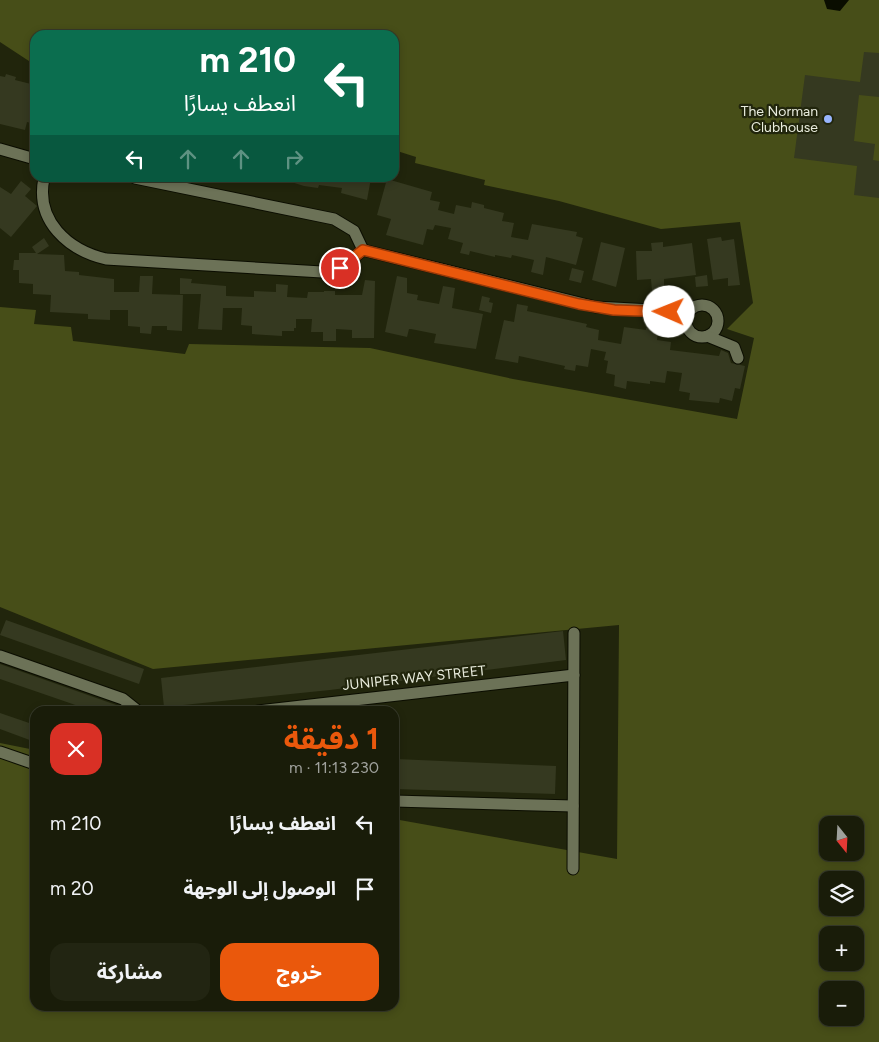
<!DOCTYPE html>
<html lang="ar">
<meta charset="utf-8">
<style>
:root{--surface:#191c09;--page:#222512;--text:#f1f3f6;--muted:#9fa19c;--line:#373a2a;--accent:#ea580c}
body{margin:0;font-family:Figtree,"Noto Sans Arabic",sans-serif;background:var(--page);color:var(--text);direction:rtl;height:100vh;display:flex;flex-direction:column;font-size:19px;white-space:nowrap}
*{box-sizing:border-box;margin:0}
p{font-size:16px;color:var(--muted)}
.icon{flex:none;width:28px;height:28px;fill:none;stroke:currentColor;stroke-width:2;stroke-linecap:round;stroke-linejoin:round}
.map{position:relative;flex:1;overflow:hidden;direction:ltr}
.details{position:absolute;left:30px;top:706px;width:369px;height:305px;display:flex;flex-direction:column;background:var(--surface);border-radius:15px;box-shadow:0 2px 8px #0003,0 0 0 1px var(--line);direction:rtl}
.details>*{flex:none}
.hud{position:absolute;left:30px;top:30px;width:369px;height:152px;border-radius:15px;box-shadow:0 2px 8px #0003,0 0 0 1px var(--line);direction:rtl;background:#0b6e4f;color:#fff;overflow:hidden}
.needle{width:32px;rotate:162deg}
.buttons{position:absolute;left:819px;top:816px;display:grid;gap:10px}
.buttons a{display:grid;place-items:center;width:45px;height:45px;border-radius:10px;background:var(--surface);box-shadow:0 2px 8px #0003,0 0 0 1px var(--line);font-size:25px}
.pin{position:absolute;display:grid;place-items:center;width:42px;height:42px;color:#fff;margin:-21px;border:2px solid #fff;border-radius:50%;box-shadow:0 1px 5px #0007}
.me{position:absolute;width:55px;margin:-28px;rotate:271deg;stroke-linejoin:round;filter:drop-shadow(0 0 4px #0008)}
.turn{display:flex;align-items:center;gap:18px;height:105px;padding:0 20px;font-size:22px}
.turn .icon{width:65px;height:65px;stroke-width:2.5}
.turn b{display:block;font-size:35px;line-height:42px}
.lanes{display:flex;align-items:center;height:48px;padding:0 20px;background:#0003;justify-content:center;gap:25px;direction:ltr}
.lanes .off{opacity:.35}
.round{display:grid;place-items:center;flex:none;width:52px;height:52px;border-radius:15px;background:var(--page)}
.summary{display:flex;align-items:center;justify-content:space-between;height:85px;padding:0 20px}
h1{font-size:30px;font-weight:700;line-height:38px;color:var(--accent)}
.button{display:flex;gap:10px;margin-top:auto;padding:10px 20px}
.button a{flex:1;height:58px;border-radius:15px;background:var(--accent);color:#fff;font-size:20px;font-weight:700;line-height:58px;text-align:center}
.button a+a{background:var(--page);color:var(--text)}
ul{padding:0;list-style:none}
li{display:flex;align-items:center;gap:15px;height:65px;padding:0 20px}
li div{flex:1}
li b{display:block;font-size:19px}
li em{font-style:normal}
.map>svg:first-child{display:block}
.green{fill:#474e18;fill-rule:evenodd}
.water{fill:#0a0d00}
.building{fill:#353920}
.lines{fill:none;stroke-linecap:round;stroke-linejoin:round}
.street-casing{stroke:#0b0d00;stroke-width:13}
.street{stroke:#6c7257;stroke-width:11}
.route-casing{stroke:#983908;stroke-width:12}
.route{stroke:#ea580c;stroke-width:9}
.poi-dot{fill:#98b5fd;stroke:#21250c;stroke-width:2}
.labels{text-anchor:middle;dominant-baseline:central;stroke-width:4.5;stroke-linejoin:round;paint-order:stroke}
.poi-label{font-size:14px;fill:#e9ecdd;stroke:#21250c;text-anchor:end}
.street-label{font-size:14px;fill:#e9ecdd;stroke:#21250c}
</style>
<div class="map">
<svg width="879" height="1042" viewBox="0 0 879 1042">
<rect width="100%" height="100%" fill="#21250c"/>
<path class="green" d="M0,0H879V1042H0V743L35,750V1006H394V819L617,859L619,625L153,669L0,607V307L36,310L34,324L71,327L73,341L185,354L189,344L370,348L513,379L737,419L754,338L727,329L753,303L740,222L661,229L559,201L484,185L485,180L415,163L416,157L394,150V35H35V65L0,42ZM828,825H855V852H828ZM828,880H855V908H828ZM828,935H855V962H828ZM828,990H855V1018H828Z"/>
<path class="water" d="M824,0H849L840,11L827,9Z"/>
<g class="building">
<path d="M864,52L879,53V97L859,95L854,141L875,144L873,160L879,161V198L854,195L857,166L794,158L805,75L860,82Z"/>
<path d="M6,74L16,77L15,80L35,85L33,94H35V124L27,122L25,130L0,124V76L5,77Z"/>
<path d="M288,178H371L367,200L341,193L342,188L319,185L318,188L304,186L288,181Z"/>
<path d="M387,179L432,192L430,200L440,202L438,210L454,214L456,205L471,208L472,202L484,205V208L504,213L502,221L514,223L511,237L528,240L532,224L577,232L576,236L583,238L576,265L546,257L543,275L531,272L534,260L512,255L511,258L495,255V257L470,251L469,255L460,253L463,243L448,239L451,228L435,225L433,230L427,229L423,245L386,235L391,219L377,215Z"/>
<path d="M21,181L31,189L25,196L37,206L11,237L0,228V187L11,194Z"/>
<path d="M721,237L722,241L734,239L740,285L728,286V278L713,280L707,239Z"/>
<path d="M44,238L49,246L37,254L64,255L65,271L79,272V275L114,279V292H139L140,276H153L152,294L183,295L182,331L167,330V326H152L151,334L140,333V327L128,326V310H110V320L88,319V314L50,312L51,295L33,294V284L19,283V270H13L14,260H19V253H36L32,247Z"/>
<path d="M601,242L625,248L616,287L592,280Z"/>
<path d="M663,242V247L692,243L696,275L664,279V289L652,291L651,279L637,280L636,251H652L651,243Z"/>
<path d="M572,268L584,271L581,283L569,280Z"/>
<path d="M707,275L708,286L696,287L695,277Z"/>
<path d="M397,276L407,278V293L418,295L417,300L439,304L443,286L455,288L452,308L483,314L476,349L434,343L436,334L411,329H409L407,337L385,332Z"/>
<path d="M180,278L192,279L191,283L226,286V296L254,297V291L276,292V284L288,285L287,297L307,298L308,292H324V291H335V295H362L365,280L375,281L374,338H352V330L336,329V341H323V332H311L312,319H296V328H294V331H282V336L252,334V326L241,325L242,308H223L222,330L198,329L201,294H180Z"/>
<path d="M482,296L490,298L489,302L493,303L491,313L479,310Z"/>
<path d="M517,304L528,306L527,311L587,324L586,327L599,330L598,340L621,344L624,327L646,330V328L658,330L657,340L671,342L670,350L719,356L721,350L728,353L731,363L745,366L740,389L735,388L732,401L720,398L719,403L689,400L690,393L679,391L682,373L667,371L665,383L650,381V384L627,381L626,389L614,386L615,375L606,373L608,361L604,360L606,352L591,349L588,367L576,365L575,371L564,369L565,366L519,356L518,363L495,359L504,320L514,322Z"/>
<path d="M6,620L144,669L139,684L0,635Z"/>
<path d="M563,631L566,660L330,690L164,707L161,678Z"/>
<path d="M0,664L119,706L126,711H86L87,709L0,679Z"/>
<path d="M0,713L35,725V742L0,729Z"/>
<path d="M396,759L556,766L555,794L395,789Z"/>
</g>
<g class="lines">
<defs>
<g id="street">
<path d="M0,149L35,159"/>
<path d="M44,178C35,221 68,250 106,259L322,272L341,268L363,250"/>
<path d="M135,178L334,219L354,231L363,250"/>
<path d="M363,250L596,307L688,312"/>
<circle cx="702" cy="321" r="16"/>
<path d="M707,336L734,347L738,358"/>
<path d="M0,656L123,699L138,711"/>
<path d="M258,711L574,675"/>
<path d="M0,752L35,764"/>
<path d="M394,801L573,806"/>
<path d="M573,869L574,633"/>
</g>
</defs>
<use href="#street" class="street-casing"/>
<use href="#street" class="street"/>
</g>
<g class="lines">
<defs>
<path id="route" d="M340,268L363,250L579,304L614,310L669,312"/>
</defs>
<use href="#route" class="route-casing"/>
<use href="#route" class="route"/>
</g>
<circle class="poi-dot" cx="828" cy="119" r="5"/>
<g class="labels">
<g class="poi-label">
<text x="818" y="111">The Norman<tspan x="818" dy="16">Clubhouse</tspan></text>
</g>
<g class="street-label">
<text transform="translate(414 678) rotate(-6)">JUNIPER WAY STREET</text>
</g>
</g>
</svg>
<div class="buttons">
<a><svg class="needle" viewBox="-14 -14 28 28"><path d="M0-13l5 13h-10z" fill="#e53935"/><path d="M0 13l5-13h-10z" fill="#9fa19c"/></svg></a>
<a><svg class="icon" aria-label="layers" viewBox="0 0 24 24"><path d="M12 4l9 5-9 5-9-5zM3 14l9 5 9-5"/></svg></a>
<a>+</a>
<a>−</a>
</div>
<div class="pin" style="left:340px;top:268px;background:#d93025"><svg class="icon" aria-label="arrive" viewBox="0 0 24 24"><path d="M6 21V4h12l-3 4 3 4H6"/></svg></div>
<svg class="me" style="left:669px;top:312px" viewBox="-20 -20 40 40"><circle r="19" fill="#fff"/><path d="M0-13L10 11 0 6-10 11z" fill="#ea580c"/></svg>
<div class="hud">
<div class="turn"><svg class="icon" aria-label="left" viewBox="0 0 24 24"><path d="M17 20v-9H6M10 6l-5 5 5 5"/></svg><div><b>210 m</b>انعطف يسارًا</div></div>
<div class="lanes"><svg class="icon" aria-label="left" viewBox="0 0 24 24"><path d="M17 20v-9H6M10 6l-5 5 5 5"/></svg><svg class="icon off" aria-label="ahead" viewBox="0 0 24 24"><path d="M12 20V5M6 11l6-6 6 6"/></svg><svg class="icon off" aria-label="ahead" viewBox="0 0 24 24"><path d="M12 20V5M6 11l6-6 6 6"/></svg><svg class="icon off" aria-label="right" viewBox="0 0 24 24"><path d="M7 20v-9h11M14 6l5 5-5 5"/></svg></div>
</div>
<section class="details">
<div class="summary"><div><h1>1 دقيقة</h1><p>230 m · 11:13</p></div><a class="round" style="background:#d93025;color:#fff"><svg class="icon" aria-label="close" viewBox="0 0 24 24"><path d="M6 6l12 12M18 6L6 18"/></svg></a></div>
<ul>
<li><svg class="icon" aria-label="left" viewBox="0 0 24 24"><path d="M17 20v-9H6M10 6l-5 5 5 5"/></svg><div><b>انعطف يسارًا</b></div><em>210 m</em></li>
<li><svg class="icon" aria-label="arrive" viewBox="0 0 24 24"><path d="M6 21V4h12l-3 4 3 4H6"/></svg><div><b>الوصول إلى الوجهة</b></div><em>20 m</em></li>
</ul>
<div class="button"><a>خروج</a><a>مشاركة</a></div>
</section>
</div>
